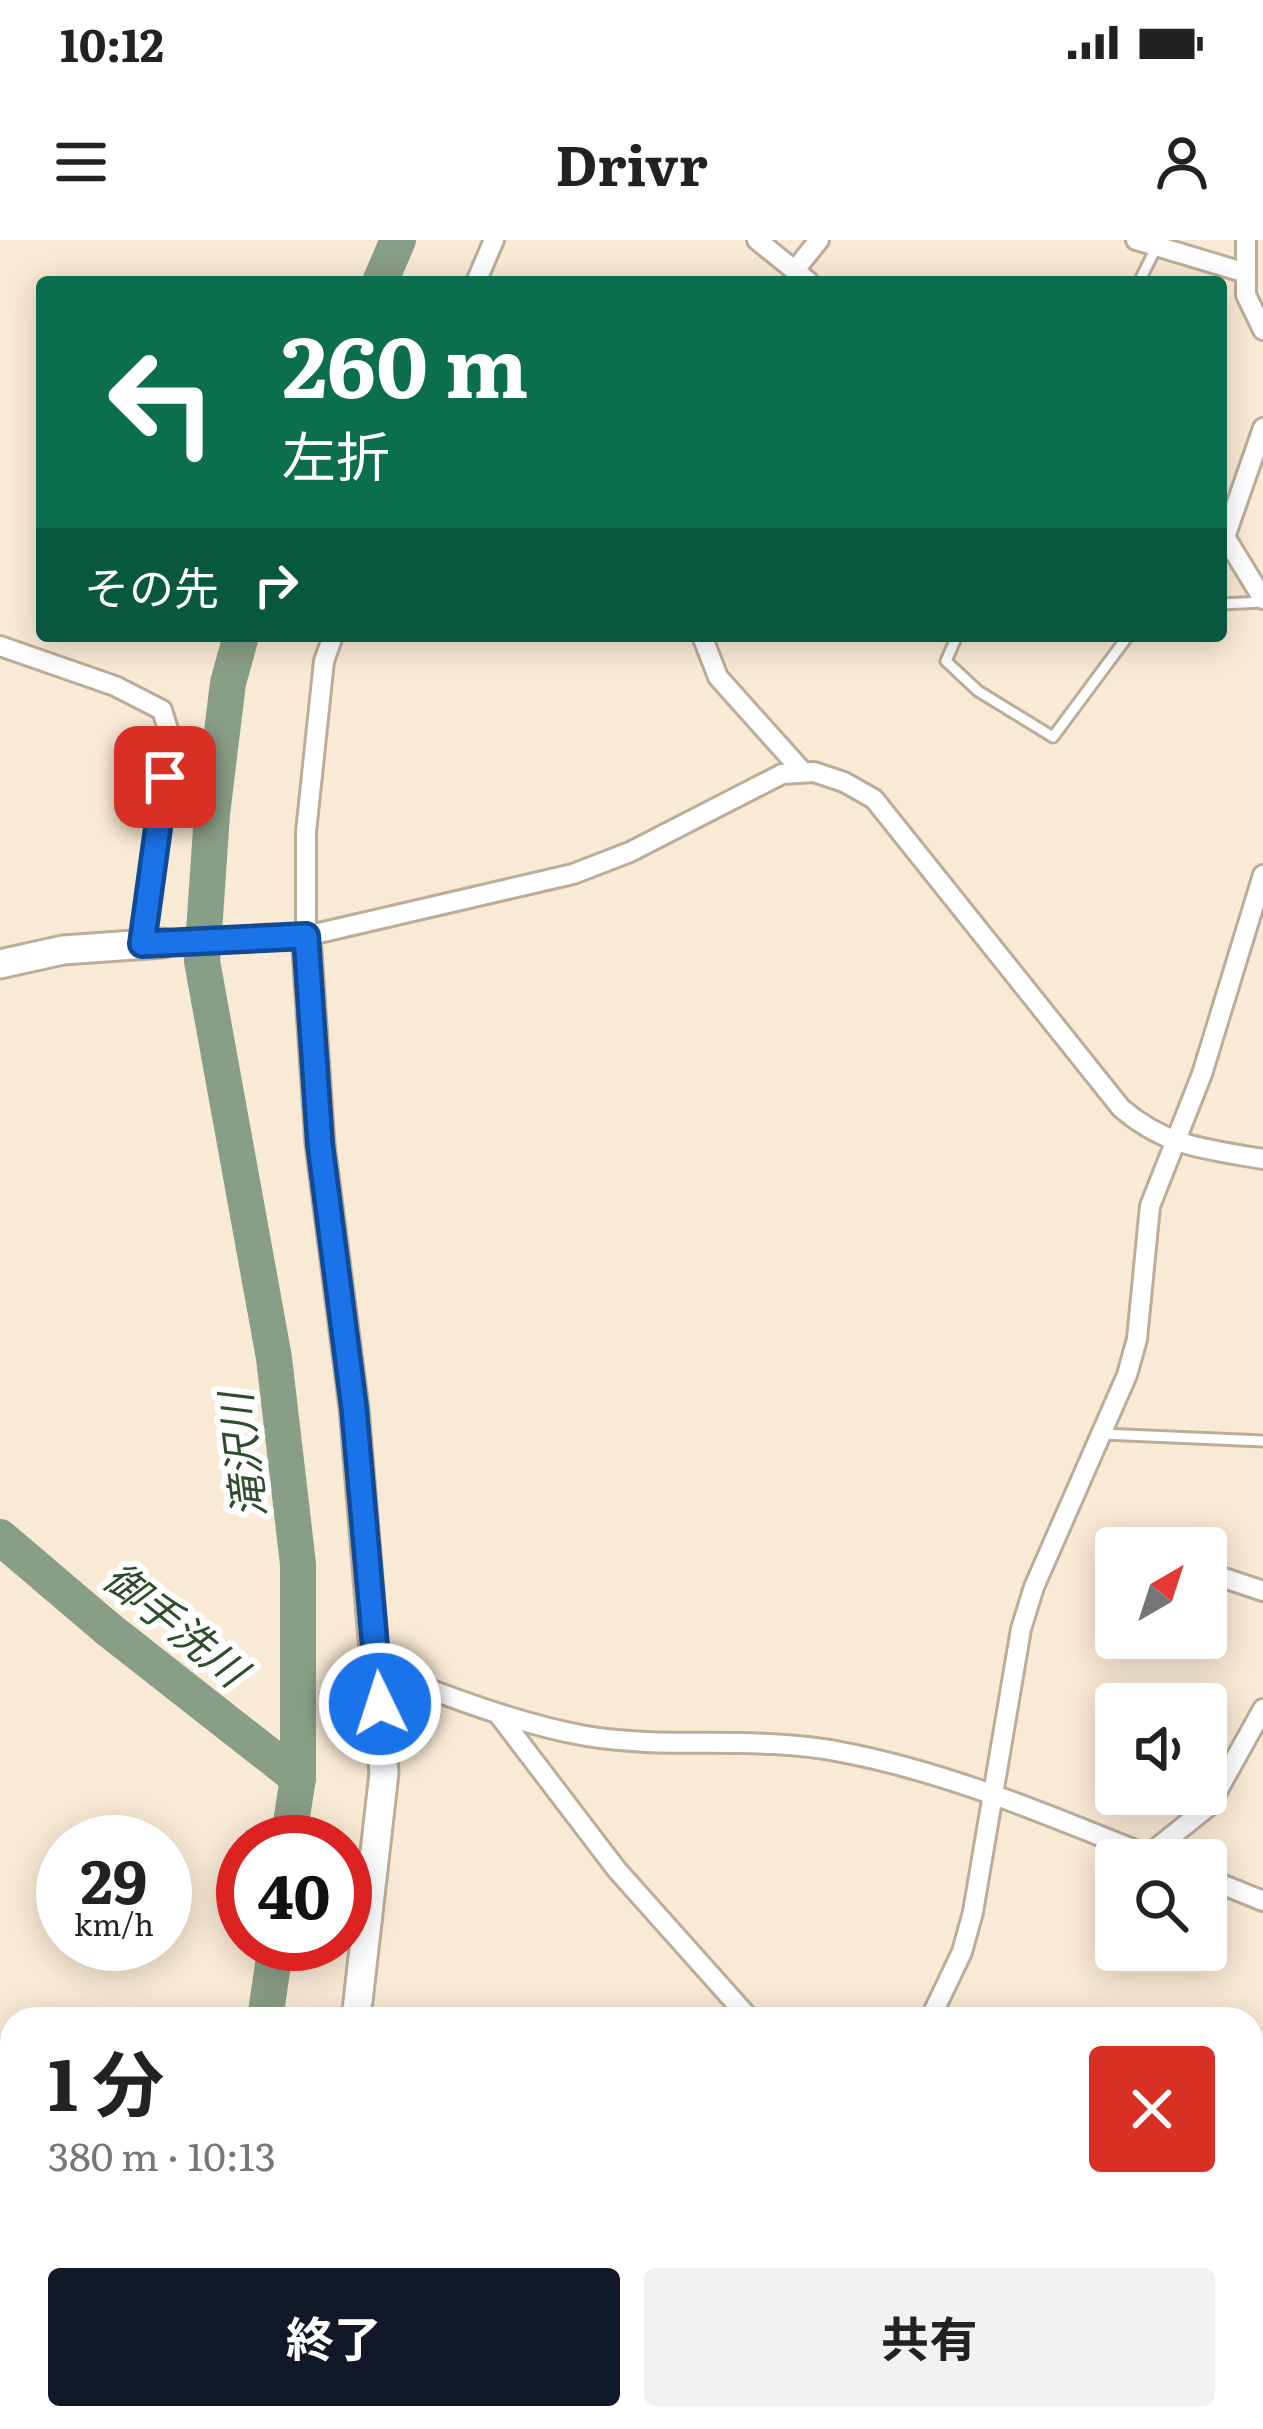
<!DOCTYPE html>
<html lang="ja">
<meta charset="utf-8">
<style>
:root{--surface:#fff;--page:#f2f2f2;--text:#222;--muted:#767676;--accent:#111827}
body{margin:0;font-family:Literata,"Noto Sans JP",serif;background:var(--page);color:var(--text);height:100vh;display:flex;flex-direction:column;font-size:45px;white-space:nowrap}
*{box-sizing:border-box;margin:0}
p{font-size:39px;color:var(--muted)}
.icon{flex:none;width:66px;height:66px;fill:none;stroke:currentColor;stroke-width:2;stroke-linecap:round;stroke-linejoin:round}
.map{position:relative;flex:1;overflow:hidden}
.panel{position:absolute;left:0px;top:1767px;width:1263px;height:423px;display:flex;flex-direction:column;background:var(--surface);border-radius:36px 36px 0 0;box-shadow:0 6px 30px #0003}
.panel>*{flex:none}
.guide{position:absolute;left:36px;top:36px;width:1191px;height:366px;border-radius:12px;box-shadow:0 6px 30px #0003;background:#0b6e4f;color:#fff;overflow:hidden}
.needle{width:78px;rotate:39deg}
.fabs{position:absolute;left:1095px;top:1287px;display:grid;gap:24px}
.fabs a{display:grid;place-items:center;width:132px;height:132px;border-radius:12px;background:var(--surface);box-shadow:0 6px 30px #0003;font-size:60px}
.speed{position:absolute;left:36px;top:1575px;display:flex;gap:24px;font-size:60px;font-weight:700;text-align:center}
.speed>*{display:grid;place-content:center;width:156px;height:156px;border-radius:50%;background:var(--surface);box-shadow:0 6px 30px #0003;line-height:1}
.speed small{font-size:30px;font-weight:400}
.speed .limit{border:18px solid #d22;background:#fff;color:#111}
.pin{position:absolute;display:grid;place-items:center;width:102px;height:102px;color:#fff;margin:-51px;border-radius:24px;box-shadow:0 6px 18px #0006}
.me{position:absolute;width:132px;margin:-66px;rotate:356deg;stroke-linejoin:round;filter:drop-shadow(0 0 9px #0008)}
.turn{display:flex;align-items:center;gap:42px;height:252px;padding:0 48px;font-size:54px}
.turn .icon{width:156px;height:156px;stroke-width:2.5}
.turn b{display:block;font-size:84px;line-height:102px}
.then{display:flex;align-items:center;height:114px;padding:0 48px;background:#0003;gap:24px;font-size:45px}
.round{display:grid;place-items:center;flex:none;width:126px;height:126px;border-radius:12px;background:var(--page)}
.headline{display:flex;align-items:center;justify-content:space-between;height:204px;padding:0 48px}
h1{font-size:72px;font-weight:700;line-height:90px}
.action{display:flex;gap:24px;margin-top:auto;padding:24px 48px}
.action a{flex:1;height:138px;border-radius:12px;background:var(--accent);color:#fff;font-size:48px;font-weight:700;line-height:138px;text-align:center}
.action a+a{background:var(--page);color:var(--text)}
.status{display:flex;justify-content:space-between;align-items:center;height:84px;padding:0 60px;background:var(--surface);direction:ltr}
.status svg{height:33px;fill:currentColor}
header{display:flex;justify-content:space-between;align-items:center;height:156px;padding:0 48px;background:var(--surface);font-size:54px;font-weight:700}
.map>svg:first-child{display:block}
.green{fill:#eac7ca}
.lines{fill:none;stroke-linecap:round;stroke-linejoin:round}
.river{stroke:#899e86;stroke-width:36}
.lane-casing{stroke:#bbad99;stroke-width:15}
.street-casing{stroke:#bbad99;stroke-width:24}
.secondary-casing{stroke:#bbad99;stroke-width:33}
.lane{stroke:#fff;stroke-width:9}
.street{stroke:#fff;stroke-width:18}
.secondary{stroke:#fff;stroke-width:27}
.route-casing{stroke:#114b97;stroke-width:30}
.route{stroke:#1a73e8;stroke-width:21}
.labels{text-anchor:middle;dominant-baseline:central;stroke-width:12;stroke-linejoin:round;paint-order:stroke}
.water-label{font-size:42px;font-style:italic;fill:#2c4e29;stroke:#fff}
</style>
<div class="status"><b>10:12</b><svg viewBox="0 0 49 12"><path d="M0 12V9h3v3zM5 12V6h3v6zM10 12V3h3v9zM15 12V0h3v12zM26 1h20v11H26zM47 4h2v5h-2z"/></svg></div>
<header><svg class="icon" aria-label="menu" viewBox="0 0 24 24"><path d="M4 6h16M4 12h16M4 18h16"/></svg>Drivr<svg class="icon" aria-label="person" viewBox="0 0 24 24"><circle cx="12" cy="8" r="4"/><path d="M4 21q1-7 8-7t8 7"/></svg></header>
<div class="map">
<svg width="1263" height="2189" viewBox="0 0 1263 2189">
<rect width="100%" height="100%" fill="#f9ead5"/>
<path class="green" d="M0,2119L12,2126V2178H101L117,2189H0Z"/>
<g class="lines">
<g class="river">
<path d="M380,42L398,0"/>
<path d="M241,396L228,443L212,574L202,721L274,1118L298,1324V1538L288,1602"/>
<path d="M0,1297L108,1389L298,1538"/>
<path d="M265,1779L276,1704"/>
<path d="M181,2189L184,2178"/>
</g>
<defs>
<g id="lane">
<path d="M1139,42L1156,8"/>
<path d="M1221,364L1263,362"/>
<path d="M957,396L946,421L978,451L1053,497L1128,396"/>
<path d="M1103,1194L1263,1201"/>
</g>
<g id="street">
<path d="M757,0L809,42"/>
<path d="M1136,0L1246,33"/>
<path d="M1246,0V55L1263,90"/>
<path d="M795,30L819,0"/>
<path d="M476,42L494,0"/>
<path d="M1221,290L1263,359"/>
<path d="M1225,297L1263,188"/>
<path d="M702,396L718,437L803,532"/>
<path d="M0,406L115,446L162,470L170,496L142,704"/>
<path d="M306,696V592L324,421L333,396"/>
<path d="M163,703L306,696L573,634L630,612L782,534L814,532L844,542L874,559L1121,868C1166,907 1206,909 1263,919"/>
<path d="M1206,1332L1263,1351"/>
<path d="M377,1430C446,1455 514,1483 586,1496C670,1510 756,1495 841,1512C952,1533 1055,1578 1160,1620"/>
<path d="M498,1474L617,1630L750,1779"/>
<path d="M1148,1615L1209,1566L1263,1469"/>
<path d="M1206,1638L1263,1661"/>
<path d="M930,1779L962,1712L973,1672L1021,1389L1034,1347L1127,1135L1137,1099L1150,966L1202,834L1263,635"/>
<path d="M1251,2068L1263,2047"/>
<path d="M789,2189L791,2178"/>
<path d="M1137,2189L1145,2178"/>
</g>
<g id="secondary">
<path d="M306,696L320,904L354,1168L384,1533L356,1779"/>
<path d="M0,724L63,710L163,703"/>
<path d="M0,2093L12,2101"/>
<path d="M137,2178L155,2189"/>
<path d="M263,2189L267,2178"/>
</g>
</defs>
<use href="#lane" class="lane-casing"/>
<use href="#street" class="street-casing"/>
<use href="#secondary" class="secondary-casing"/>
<use href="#lane" class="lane"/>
<use href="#street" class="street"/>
<use href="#secondary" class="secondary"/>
</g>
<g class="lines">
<defs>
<path id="route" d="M165,537L142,704L306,696L320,904L354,1168L380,1464"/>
</defs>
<use href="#route" class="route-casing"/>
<use href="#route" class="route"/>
</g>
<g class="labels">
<g class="water-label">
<text transform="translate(240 1216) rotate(-97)">滝沢川</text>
<text transform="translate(177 1382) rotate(39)">御手洗川</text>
</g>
</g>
</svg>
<div class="fabs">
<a><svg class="needle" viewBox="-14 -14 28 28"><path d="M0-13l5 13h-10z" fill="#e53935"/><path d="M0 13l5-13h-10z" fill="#767676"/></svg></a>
<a><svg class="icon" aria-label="sound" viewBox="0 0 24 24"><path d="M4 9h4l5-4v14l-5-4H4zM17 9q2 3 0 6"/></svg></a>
<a><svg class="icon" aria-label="search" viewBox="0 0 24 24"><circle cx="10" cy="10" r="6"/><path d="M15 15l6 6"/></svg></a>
</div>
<div class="speed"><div>29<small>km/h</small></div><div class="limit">40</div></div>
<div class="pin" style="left:165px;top:537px;background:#d93025"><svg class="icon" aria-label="arrive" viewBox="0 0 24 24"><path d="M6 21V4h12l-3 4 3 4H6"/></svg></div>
<svg class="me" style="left:380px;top:1464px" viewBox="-20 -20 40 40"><circle r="17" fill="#1a73e8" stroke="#fff" stroke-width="3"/><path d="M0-11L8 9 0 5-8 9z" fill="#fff"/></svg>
<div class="guide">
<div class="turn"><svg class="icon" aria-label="left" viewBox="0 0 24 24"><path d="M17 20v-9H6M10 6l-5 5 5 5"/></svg><div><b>260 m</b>左折</div></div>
<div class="then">その先<svg class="icon" aria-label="right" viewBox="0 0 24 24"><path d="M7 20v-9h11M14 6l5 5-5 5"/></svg></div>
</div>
<section class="panel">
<div class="headline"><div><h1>1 分</h1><p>380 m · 10:13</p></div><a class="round" style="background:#d93025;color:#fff"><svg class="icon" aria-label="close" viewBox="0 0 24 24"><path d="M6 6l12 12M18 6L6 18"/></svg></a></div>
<div class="action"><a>終了</a><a>共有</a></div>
</section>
</div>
